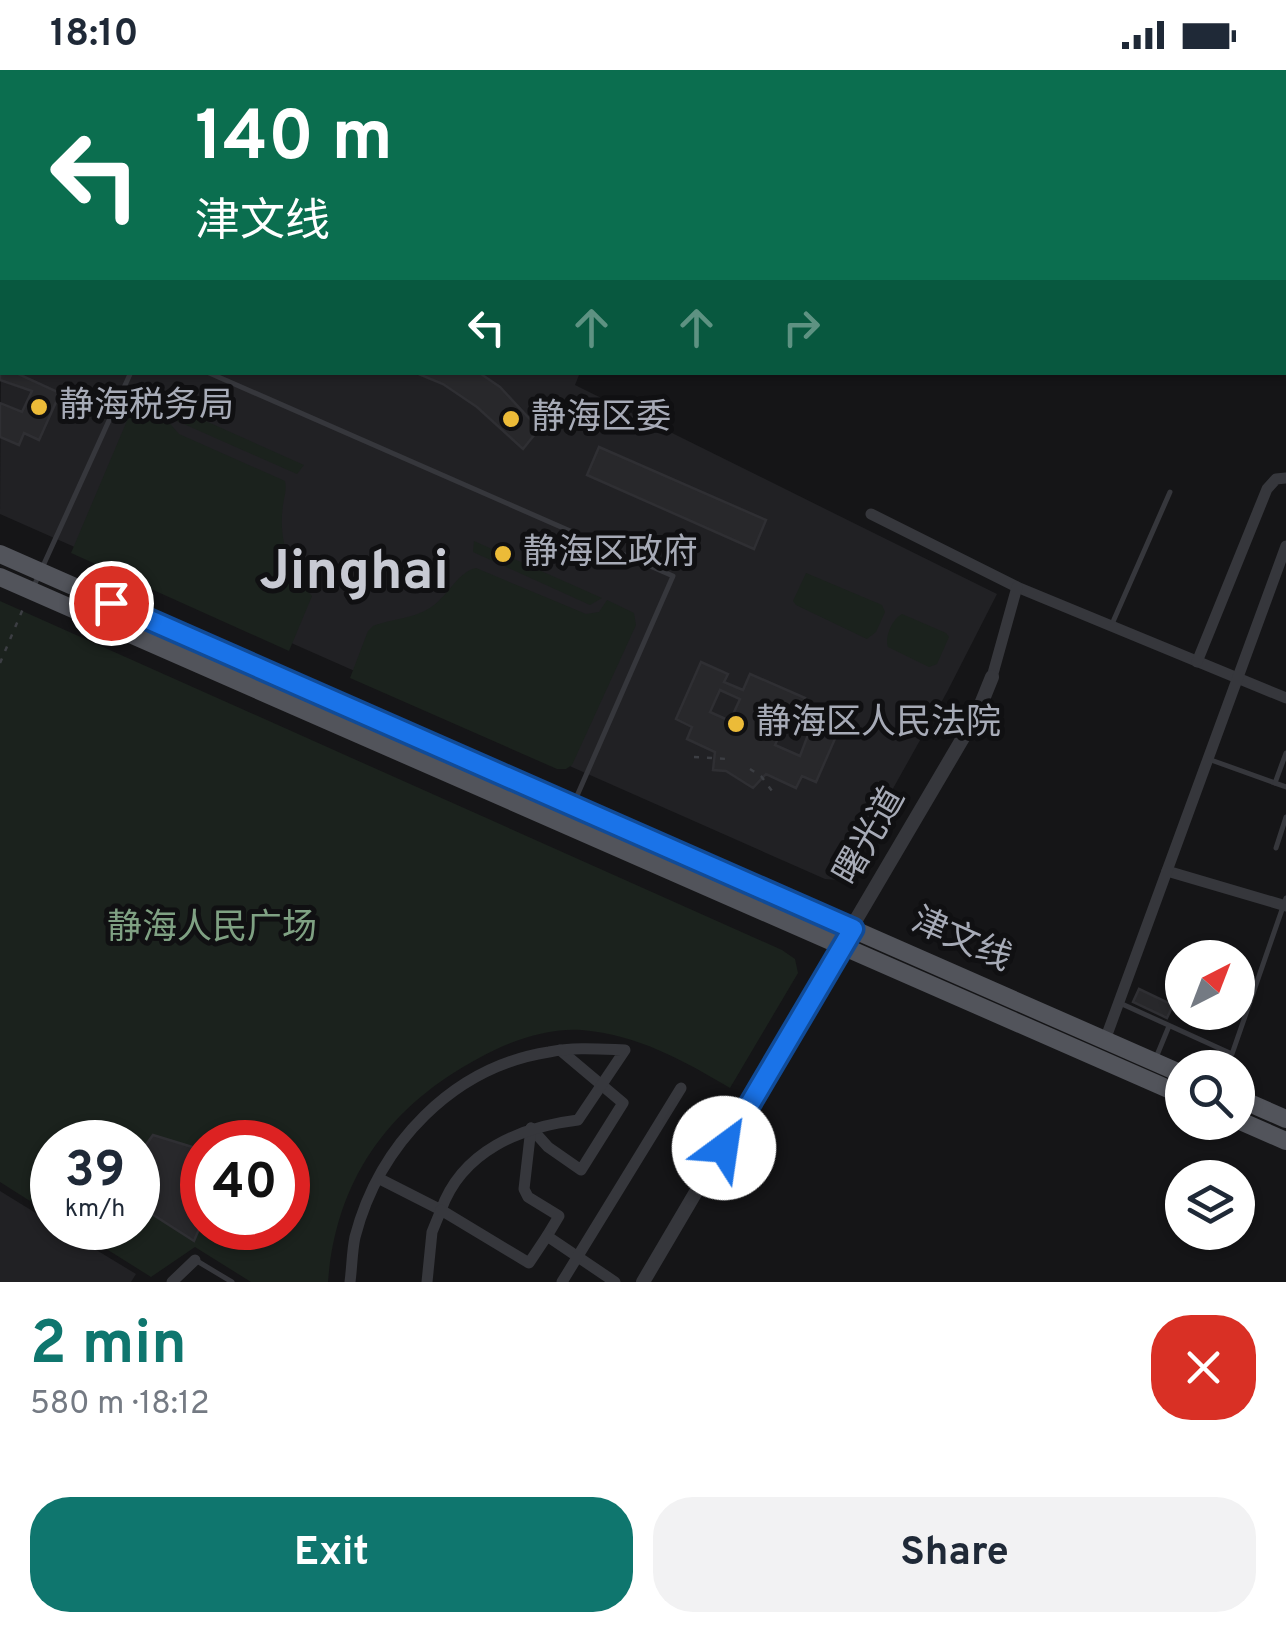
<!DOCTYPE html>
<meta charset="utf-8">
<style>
:root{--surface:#fff;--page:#f2f2f3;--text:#1f2937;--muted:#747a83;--accent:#0f766e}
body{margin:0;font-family:Overpass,"Noto Sans SC",sans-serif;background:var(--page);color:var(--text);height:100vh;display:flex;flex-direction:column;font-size:38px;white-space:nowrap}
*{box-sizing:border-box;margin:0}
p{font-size:32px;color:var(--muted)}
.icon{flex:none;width:55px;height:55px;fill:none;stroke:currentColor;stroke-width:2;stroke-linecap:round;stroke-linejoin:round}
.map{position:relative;height:1212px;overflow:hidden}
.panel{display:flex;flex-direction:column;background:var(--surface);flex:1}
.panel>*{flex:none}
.hud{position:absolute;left:0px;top:0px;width:1288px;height:305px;box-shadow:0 2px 8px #0004;background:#0b6e4f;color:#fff;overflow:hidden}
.needle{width:65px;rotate:42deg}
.tools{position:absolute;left:1165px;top:870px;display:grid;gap:20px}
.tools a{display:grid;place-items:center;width:90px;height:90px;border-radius:50%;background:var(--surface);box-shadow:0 2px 8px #0004;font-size:50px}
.speed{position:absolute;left:30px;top:1050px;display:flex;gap:20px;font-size:50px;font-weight:700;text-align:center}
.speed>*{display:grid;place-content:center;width:130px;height:130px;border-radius:50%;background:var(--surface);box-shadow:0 2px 8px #0004;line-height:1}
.speed small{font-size:25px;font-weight:400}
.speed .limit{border:15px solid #d22;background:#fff;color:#111}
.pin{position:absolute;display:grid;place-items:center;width:85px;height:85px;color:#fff;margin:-42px;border:5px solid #fff;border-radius:50%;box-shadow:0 2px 10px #0007}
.me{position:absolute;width:110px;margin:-55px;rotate:31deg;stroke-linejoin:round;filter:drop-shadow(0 0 8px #0008)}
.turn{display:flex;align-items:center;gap:35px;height:210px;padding:0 30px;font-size:45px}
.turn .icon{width:130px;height:130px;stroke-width:2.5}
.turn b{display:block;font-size:70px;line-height:85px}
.lanes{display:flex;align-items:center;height:95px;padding:0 30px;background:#0003;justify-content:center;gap:50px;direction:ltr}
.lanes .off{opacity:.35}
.round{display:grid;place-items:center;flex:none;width:105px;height:105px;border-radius:40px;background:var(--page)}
.headline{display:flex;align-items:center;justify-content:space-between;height:170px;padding:0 30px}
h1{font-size:60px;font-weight:700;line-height:75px;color:var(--accent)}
.primary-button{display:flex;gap:20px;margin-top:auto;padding:20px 30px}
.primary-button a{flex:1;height:115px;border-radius:40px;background:var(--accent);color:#fff;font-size:40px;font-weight:700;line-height:115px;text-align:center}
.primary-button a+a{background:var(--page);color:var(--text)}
.status{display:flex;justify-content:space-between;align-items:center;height:70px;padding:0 50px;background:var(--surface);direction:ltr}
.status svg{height:28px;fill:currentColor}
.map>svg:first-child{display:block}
.built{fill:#212124}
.green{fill:#1b221d;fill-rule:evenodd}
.building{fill:#28282b;stroke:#2f2f33;stroke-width:2.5;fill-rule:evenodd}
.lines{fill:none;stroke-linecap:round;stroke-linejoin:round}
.path{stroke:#3c3e43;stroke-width:2.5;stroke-dasharray:5 8;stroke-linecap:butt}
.service{stroke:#36373c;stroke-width:5}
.minor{stroke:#36373c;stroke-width:11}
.tertiary{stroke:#36373c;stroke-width:14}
.primary{stroke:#52545b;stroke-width:18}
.route-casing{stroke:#114b97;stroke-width:25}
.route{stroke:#1a73e8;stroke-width:18}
.poi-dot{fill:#ecbb38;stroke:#101012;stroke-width:4}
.labels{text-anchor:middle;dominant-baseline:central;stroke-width:10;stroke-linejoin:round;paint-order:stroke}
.poi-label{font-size:35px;fill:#a7abb7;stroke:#101012;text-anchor:start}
.street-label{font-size:35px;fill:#a7abb7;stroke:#101012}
.park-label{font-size:35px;fill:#7fa183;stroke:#101012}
.town-label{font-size:55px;font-weight:bold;fill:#c8cad3;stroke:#101012}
</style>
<div class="status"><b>18:10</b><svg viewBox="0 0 49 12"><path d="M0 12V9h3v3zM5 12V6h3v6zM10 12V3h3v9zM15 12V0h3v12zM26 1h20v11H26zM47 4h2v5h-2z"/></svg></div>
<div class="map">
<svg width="1286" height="1212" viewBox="0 0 1286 1212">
<rect width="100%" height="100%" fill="#151517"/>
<g class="built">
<path d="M74,0H356L73,2Z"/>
<path d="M2,137V302L574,303L579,305L575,315L997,524L947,622L848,799L836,810L825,809L0,444Z"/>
<path d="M0,1121L52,1153V1158H60L136,1204L131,1212H0Z"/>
</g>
<g class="green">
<path d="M145,323L170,338L165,348L179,364L285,411C287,421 284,426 283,435C278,470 289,501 312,526L289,581L71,483L137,327Z"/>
<path d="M181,340L304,395L297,404L177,351Z"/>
<path d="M474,471L602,528L590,535L473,482Z"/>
<path d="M476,498L586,544L599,542L607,530L634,543L636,555L572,695L566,699H557L350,608L368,561L373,556C394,548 416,549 434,535C449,524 458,502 476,498Z"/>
<path d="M806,503L882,535L885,542L876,562L867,569L796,535L793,531Z"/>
<path d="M0,531L782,880L795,889L798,903L730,1018C683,990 638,965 582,960C546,958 510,971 479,988C389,1036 336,1109 328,1212H251L195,1177L151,1207L73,1158H138V1072H52V1145L0,1112ZM202,1072H288V1158H202Z"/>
<path d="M902,544L946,563L949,567L937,594L929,597L888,577C884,567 893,548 902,544Z"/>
</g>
<g class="building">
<path d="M0,302H14L60,323L39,370L24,363L19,375L0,367V333L22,342L32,321L0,310Z"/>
<path d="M414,302H478L500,317L539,359L523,379L477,337L443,314Z"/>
<path d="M599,377L766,450L754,479L587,405Z"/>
<path d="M701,592L728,604L724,612L743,620L750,604L805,628L801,637L841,655L816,712L802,706L796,718L766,704L753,718L726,701L713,700L715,682L687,669L692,657L676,649ZM720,620L740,629L730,651L710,642ZM800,652L811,657L800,686L775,675L785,653Z"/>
<path d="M1139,919L1173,935L1167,948L1133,932Z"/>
<path d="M153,1065L202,1080V1152L194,1171L138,1135V1086Z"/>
</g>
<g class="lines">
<g class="path">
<path d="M0,593L25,534"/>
<path d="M694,687L727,689"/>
<path d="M750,699L761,706L775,725"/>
</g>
<g class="service">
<path d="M207,302L673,506L566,751"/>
<path d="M33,518L131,302"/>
<path d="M1112,554L1170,422"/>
<path d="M1211,690L1286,717"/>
<path d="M1275,713L1286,683"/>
<path d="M1276,778L1286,747"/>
<path d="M1122,934L1232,984L1286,828"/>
<path d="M1155,990L1169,956"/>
<path d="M197,1191L232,1212"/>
</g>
<g class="minor">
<path d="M871,444L1017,517L1286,628"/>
<path d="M1197,592L1267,419L1276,409L1286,408"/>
<path d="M992,607L1017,517"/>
<path d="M1167,801L1286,836"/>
<path d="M1105,970L1286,476"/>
<path d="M531,1058L548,1077L581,1100L623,1033L560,980"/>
<path d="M531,1058L524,1119L528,1127L559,1146L547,1166"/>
<path d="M172,1212L195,1190"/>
<path d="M350,1212C352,1197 352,1181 355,1167C379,1075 452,997 549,982C574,977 599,979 625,980L578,1050C520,1057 462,1081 441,1140L378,1108"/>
<path d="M427,1212L432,1162L441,1140L529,1193L547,1166L615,1212"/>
<path d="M562,1212L681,1018"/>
</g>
<path class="tertiary" d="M643,1212L977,644L992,607"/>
<g class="primary">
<path d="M0,11L2,7"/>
<path d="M0,484L1182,1004"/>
<path d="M0,507L1182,1025"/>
<path d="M1238,1028L1286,1049"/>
<path d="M1238,1050L1286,1071"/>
</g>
</g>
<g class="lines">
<defs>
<path id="route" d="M111,533L853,859L724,1078"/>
</defs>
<use href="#route" class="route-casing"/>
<use href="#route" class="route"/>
</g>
<g class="poi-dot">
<circle cx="39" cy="337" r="10"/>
<circle cx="511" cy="349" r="10"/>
<circle cx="503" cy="484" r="10"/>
<circle cx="736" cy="654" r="10"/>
</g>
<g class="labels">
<g class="poi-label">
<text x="59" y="337">静海税务局</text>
<text x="531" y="349">静海区委</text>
<text x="523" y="484">静海区政府</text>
<text x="756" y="654">静海区人民法院</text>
</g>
<g class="street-label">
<text transform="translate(871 767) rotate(-60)">曙光道</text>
<text transform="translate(961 871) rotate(24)">津文线</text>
</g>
<g class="park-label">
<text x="212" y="859">静海人民广场</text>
</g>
<g class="town-label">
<text x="354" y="504">Jinghai</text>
</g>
</g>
</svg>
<div class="tools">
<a><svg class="needle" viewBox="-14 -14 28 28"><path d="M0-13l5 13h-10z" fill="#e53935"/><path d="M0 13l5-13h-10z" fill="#747a83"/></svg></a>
<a><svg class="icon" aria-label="search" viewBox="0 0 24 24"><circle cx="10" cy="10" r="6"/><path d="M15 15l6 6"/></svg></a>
<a><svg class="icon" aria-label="layers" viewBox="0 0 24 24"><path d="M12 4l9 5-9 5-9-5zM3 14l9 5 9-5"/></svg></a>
</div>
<div class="speed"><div>39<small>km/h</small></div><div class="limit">40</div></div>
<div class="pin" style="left:111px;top:533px;background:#d93025"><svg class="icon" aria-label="arrive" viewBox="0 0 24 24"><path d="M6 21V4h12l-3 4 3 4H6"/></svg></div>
<svg class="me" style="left:724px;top:1078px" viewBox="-20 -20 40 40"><circle r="19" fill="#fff"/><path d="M0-13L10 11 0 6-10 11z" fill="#1a73e8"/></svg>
<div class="hud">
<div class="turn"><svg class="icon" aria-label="left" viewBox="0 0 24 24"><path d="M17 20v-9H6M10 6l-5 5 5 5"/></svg><div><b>140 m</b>津文线</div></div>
<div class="lanes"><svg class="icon" aria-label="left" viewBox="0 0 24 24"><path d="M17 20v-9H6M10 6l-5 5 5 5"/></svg><svg class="icon off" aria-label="ahead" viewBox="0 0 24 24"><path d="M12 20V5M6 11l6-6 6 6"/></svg><svg class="icon off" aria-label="ahead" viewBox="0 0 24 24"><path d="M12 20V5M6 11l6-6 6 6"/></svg><svg class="icon off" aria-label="right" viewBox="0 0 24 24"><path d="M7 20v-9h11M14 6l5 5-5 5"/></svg></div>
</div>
</div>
<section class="panel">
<div class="headline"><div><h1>2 min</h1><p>580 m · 18:12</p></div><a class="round" style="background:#d93025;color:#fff"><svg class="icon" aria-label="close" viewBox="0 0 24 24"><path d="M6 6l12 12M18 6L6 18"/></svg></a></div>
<div class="primary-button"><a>Exit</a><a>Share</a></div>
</section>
